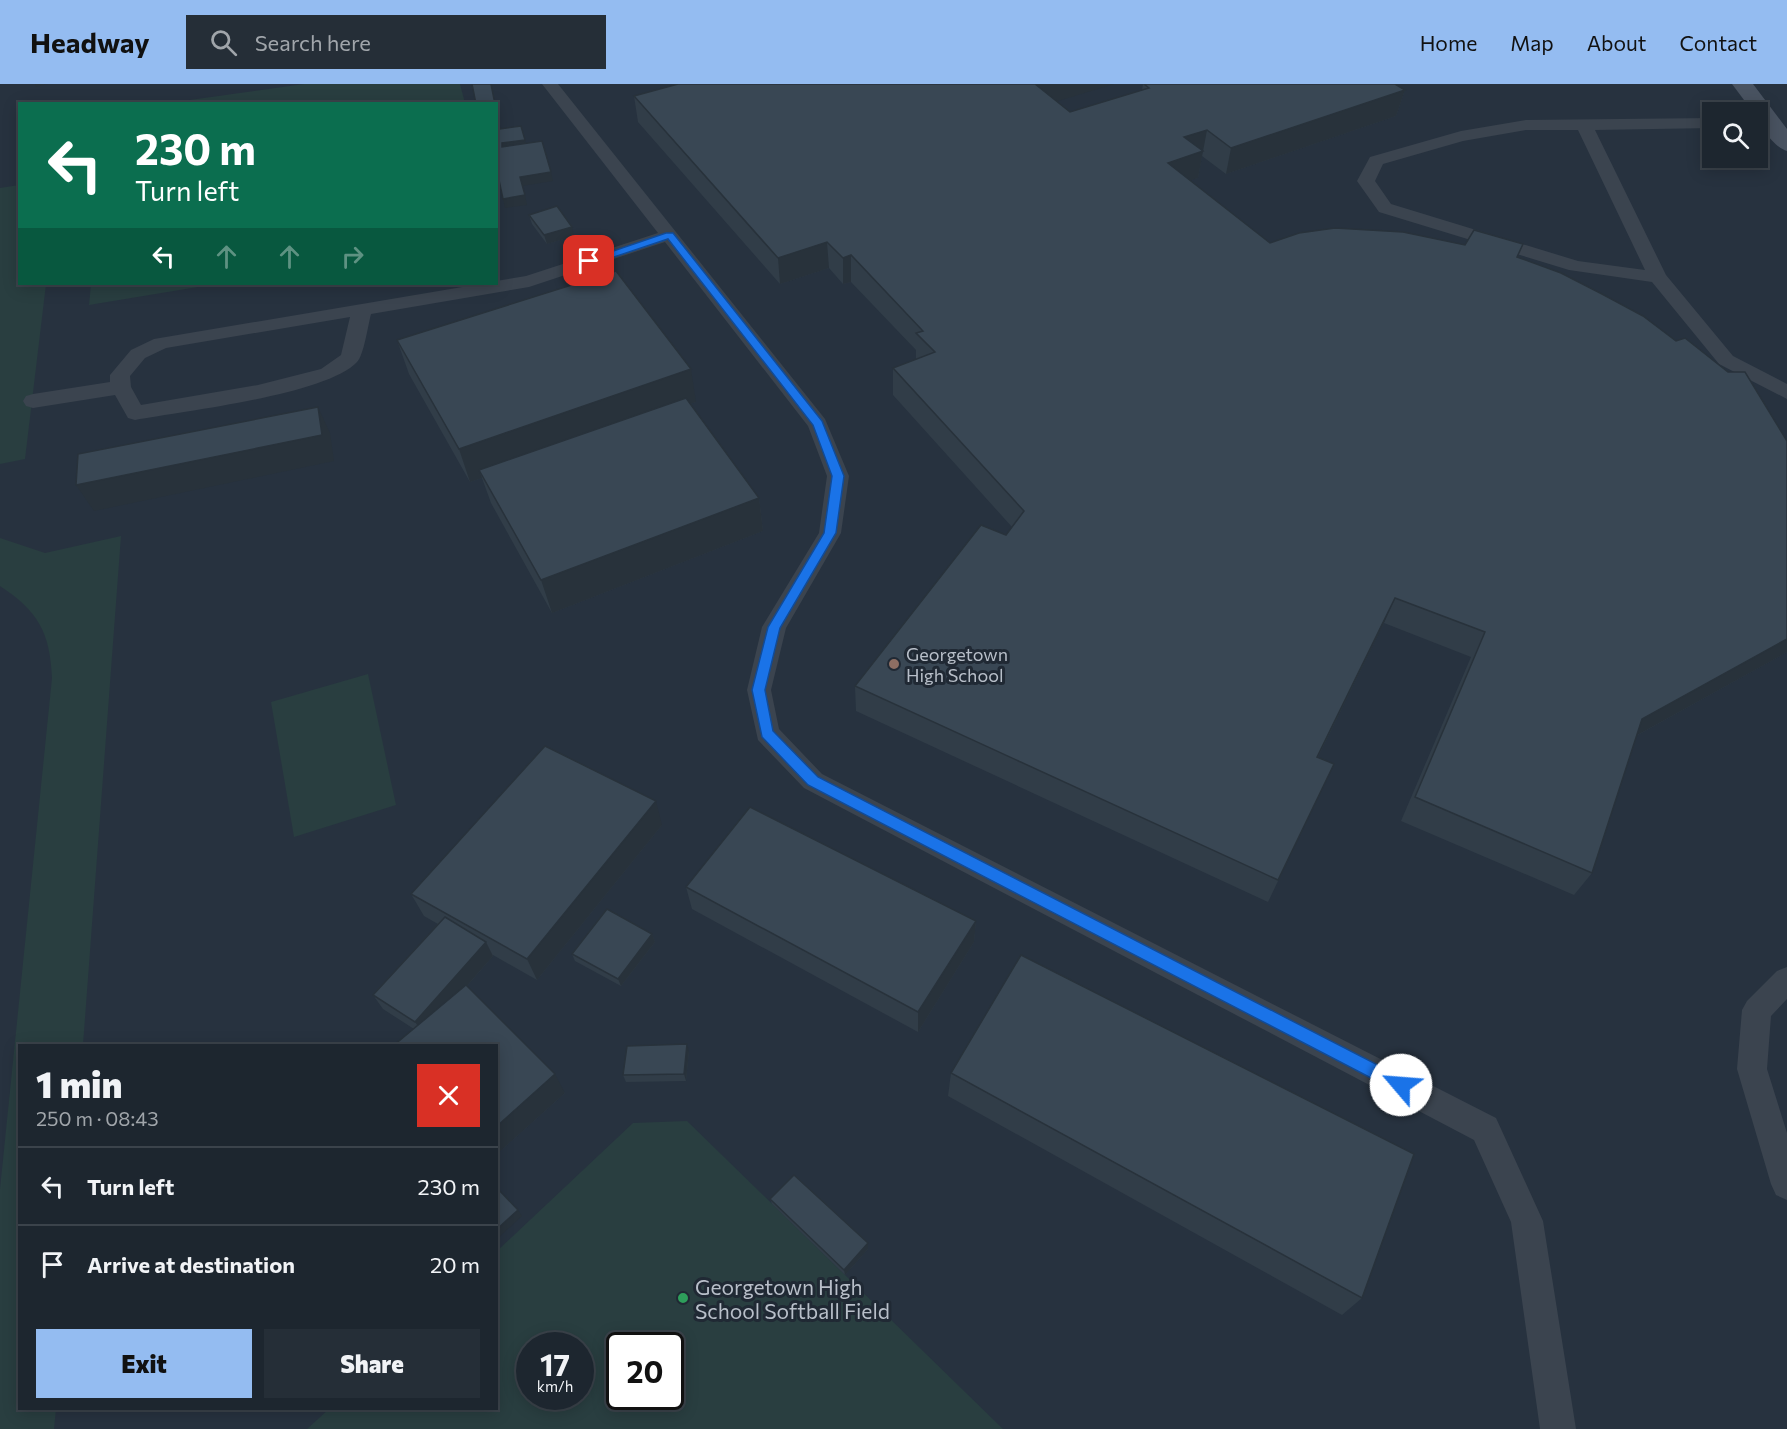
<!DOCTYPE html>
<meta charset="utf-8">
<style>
:root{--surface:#1d262f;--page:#252e37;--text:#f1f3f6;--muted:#a0a5aa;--line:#3b434b;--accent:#94bcf1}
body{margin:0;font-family:Commissioner,sans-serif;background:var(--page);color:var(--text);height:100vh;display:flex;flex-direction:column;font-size:22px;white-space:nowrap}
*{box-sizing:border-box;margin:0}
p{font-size:20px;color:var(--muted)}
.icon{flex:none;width:33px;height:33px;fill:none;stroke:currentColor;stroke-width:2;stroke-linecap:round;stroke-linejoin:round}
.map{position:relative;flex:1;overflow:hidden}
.details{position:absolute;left:18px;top:960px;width:480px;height:366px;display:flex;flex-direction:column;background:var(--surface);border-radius:0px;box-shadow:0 3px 15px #0003,0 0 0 2px var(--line)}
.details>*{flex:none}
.banner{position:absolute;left:18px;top:18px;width:480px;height:183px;border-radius:0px;box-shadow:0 3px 15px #0003,0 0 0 2px var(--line);background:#0b6e4f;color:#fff;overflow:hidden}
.controls{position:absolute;left:1702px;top:18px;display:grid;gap:12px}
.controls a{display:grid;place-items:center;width:66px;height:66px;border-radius:0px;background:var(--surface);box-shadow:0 3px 15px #0003,0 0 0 2px var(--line);font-size:30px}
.speed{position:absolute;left:516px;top:1248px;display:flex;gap:12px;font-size:30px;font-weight:700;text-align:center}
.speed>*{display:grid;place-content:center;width:78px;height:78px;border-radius:50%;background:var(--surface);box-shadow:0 3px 15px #0003,0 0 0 2px var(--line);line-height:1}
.speed small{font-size:15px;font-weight:400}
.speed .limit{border:3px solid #111;border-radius:9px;background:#fff;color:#111}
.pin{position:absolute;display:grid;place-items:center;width:51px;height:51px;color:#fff;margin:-26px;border-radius:12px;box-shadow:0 3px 9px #0006}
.me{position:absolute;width:66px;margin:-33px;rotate:297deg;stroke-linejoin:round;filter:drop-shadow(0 0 4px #0008)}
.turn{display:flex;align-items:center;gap:21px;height:126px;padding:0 18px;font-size:27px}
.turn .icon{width:78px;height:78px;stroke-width:2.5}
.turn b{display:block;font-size:42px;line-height:51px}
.lanes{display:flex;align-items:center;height:57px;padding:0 18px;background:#0003;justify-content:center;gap:30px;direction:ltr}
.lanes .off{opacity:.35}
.round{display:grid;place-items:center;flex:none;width:63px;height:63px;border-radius:0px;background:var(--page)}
.overview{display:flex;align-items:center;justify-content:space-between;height:102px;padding:0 18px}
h1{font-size:36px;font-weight:800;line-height:45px}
.action{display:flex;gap:12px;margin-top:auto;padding:12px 18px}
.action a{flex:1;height:69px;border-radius:0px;background:var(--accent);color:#111;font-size:24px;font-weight:800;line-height:69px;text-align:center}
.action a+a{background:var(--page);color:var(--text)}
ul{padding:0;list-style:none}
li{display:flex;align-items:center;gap:18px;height:78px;padding:0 18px;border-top:2px solid var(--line)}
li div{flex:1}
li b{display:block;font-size:22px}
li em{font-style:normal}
header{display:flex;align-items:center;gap:36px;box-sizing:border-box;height:84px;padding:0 30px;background:var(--accent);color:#111}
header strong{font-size:28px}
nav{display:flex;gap:33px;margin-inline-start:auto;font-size:21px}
.search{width:420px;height:54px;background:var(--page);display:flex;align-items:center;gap:15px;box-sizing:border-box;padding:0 21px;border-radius:0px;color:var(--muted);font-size:22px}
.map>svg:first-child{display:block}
.green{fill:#293e40;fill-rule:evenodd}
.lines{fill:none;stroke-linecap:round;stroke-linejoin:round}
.service{fill:#3b444f;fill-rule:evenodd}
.secondary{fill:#495361;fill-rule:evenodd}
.wall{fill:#313d48}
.shaded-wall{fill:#28323b}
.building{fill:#394754;stroke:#28323b;stroke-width:1.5}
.route{fill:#1a73e8;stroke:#114b97;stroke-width:1.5}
.education-dot{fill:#8d6e63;stroke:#202934;stroke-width:2}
.leisure-dot{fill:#2e9e5b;stroke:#202934;stroke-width:2}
.labels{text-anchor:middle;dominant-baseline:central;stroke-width:6;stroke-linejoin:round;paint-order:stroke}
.poi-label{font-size:18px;fill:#b8bfc9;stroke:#202934;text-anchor:start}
.near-poi-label{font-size:21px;fill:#b8bfc9;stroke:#202934;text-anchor:start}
</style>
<header>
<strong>Headway</strong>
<div class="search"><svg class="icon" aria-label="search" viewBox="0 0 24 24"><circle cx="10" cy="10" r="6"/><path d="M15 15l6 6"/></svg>Search here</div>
<nav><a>Home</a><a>Map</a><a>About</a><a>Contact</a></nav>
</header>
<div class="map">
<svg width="1787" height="1345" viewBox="0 0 1787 1345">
<rect width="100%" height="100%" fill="#27323f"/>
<g class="green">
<path d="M304,0H460L465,19H168Z"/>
<path d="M19,101L20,200H46L25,375L0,380V104Z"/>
<path d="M91,200H216L89,221Z"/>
<path d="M121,452L83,961L20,962V1324L56,1325L54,1345H0V1105L52,594C50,548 38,527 0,502V454L45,469Z"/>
<path d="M368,590L396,721L294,753L271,618Z"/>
<path d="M687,1037L1003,1345H307L329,1325L496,1324L497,1167L633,1039ZM530,1262H580V1312H530ZM620,1262H670V1312H620Z"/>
</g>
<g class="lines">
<g class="service">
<path d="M542,0H558L825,335L849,392L841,449L786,544L771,606L779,645L822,690L1496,1034L1543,1137L1576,1345H1540L1511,1138L1474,1056L804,704L758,656L747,606L762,543L819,449L827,392L808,342L665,158L529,203L371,230C368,241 364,271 357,278C326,311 183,327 135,336L128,334L115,311L33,324L26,322L23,317L26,312L33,310L110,298V291L131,266L154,255L480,200H496V197L526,192L658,149ZM350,233L341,271L321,285L258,301L141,321L131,303L130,292L145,274L166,264Z"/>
<path d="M1713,34V44L1595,46L1666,191L1733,272L1787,300V315L1719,280L1652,198L1569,186L1379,128L1357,97L1370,73L1461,47L1526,36ZM1526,46H1578L1645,186L1578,177L1391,120L1375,97L1383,80L1463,57Z"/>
<path d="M1787,883V915L1771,932L1767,985L1787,1049V1116L1776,1111L1771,1100L1737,985L1742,926L1747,917L1777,887Z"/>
</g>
<path class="secondary" d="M1732,0H1753L1787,45V67C1774,63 1758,42 1758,28H1753Z"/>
</g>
<g class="wall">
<path d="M1143,0H1395L1405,6L1396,32L1226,90L1202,72L1198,94L1190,96L1270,159L1465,161L1523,160L1517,173L1787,568L1636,652L1592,789L1574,811L1401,737L1471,573L1384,539L1318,673L1334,680L1268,818L856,627L855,602L1006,451L1012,443L893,311V284L916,275V266L851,198L843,200L829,184L780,200L638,38L634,12L1057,18L1070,28L1142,6Z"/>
<path d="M529,131L574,152L547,160L532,140Z"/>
<path d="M397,256L696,318L690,320L759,414L763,447L552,529L491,419L482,394L470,398L409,290Z"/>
<path d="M662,741L537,896L493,871V872L467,902L565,1009L496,1071V962L414,945L383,925L373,911L438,840L424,832L411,810Z"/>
<path d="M686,803L976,837L974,858L918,948L692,825Z"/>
<path d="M652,850L655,858L621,902L575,877L572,870Z"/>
<path d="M689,967L686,997L626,998L623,991Z"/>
<path d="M951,989L1362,1214L1342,1231L948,1012Z"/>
<path d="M770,1115L868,1159V1165L845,1191L772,1120Z"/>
</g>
<g class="shaded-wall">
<path d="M35,0H48L36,3Z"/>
<path d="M1034,0H1114L1032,25Z"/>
<path d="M1405,6L1396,32L1226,90L1231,64Z"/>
<path d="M1207,46L1198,94L1163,105L1168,79L1184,53Z"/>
<path d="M525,56L527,65L504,68L502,59Z"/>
<path d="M551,88L553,97L522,102L520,93Z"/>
<path d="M496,96H499L502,105L496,106Z"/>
<path d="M525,111L527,121L505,124L503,115Z"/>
<path d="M572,143L574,152L547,160L544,151Z"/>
<path d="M827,158L829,184L780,200L778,174Z"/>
<path d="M851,171V198L843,200V174Z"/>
<path d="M691,285L696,318L484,393L479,386L482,394L470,398L459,365Z"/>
<path d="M318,323L330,349L334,377L94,427L76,401Z"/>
<path d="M759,414L763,447L552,529L541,496Z"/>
<path d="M1395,514L1384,539L1306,696L1317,673Z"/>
<path d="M1787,555V568L1623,659L1642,635Z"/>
<path d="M656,717L662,741L537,896L527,875Z"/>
<path d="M976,837L974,858L918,948V928Z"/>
<path d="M652,850L655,858L621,902L618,895Z"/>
<path d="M486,858L493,872L424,951L415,938Z"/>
<path d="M687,960L689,967L686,997L684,990Z"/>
<path d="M555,990L565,1009L496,1071V1043Z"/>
<path d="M518,1126L522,1132L496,1156V1146Z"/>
<path d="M868,1159V1165L845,1191L844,1186Z"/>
</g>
<g class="building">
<path d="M472,0H491L495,20H476Z"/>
<path d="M678,0H1035L1070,28L1149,4L1144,0H1395L1405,6L1231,64L1207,46L1184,53L1203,67L1168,79L1270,159L1299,149L1335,144L1403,148L1465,161L1474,146L1523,160L1517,173L1561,189L1602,210L1643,232L1676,257L1685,254L1728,288H1745L1787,357V555L1642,635L1592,789L1415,713L1485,548L1395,514L1317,673L1334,680L1278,796L855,602L981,441L1006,451L1024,427L893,284L935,268L916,249L923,247L851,171L843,174L827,158L778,174L634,12Z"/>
<path d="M496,27L500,45L521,42L525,56L502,59V63L542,57L551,88L520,93L525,111L503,115L499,96H496Z"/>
<path d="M557,122L572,143L544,151L529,131Z"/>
<path d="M616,187L691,285L459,365L397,256Z"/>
<path d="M686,314L759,414L541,496L479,386Z"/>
<path d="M318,323L322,351L76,401L78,370Z"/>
<path d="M545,662L656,717L527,875L411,810Z"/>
<path d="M750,723L976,837L918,928L686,803Z"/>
<path d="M607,825L652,850L618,895L572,870Z"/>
<path d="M445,833L486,858L415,938L373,911Z"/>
<path d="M1021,871L1414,1070L1362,1214L951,989Z"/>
<path d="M466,901L555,990L496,1043V962H393Z"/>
<path d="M687,960L684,990L623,991L627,962Z"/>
<path d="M794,1091L868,1159L844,1186L770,1115Z"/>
<path d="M498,1105L518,1126L496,1146V1106Z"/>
</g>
<path class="route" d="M666,149H673L822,337L844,392L836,449L780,544L765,606L773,647L818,693L1407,996L1410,1001L1407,1007L1401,1009L1396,1007L808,701L762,653L752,606L768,543L824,449L832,392L813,341L668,155L593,180L584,177Z"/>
<circle class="education-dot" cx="894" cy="580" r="6"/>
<circle class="leisure-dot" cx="683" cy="1214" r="6"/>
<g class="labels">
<g class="poi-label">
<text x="906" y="570">Georgetown<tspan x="906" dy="21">High School</tspan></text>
</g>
<g class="near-poi-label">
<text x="695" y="1202">Georgetown High<tspan x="695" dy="24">School Softball Field</tspan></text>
</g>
</g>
</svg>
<div class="controls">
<a><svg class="icon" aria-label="search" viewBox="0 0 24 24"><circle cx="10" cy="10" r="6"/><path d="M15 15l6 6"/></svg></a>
</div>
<div class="speed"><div>17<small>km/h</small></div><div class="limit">20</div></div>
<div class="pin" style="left:589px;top:177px;background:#d93025"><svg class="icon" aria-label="arrive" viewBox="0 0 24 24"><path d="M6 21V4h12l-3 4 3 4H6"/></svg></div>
<svg class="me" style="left:1401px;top:1001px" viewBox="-20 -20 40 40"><circle r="19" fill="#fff"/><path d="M0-13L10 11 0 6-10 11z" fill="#1a73e8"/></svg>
<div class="banner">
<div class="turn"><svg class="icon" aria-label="left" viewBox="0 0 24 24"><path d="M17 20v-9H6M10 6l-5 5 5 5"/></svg><div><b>230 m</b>Turn left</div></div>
<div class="lanes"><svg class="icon" aria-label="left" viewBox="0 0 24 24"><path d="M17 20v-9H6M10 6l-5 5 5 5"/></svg><svg class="icon off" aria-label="ahead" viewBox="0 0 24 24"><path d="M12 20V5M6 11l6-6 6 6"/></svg><svg class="icon off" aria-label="ahead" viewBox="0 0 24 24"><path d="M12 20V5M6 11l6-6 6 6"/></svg><svg class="icon off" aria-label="right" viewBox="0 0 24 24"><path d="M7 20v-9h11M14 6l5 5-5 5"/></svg></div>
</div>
<section class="details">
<div class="overview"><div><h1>1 min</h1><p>250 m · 08:43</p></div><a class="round" style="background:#d93025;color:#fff"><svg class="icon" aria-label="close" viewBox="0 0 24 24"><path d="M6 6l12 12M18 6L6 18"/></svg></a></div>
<ul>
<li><svg class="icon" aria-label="left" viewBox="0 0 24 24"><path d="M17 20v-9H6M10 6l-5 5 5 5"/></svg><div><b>Turn left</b></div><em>230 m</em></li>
<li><svg class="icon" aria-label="arrive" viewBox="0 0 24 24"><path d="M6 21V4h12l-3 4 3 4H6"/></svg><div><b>Arrive at destination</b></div><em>20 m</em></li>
</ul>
<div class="action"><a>Exit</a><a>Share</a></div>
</section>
</div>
